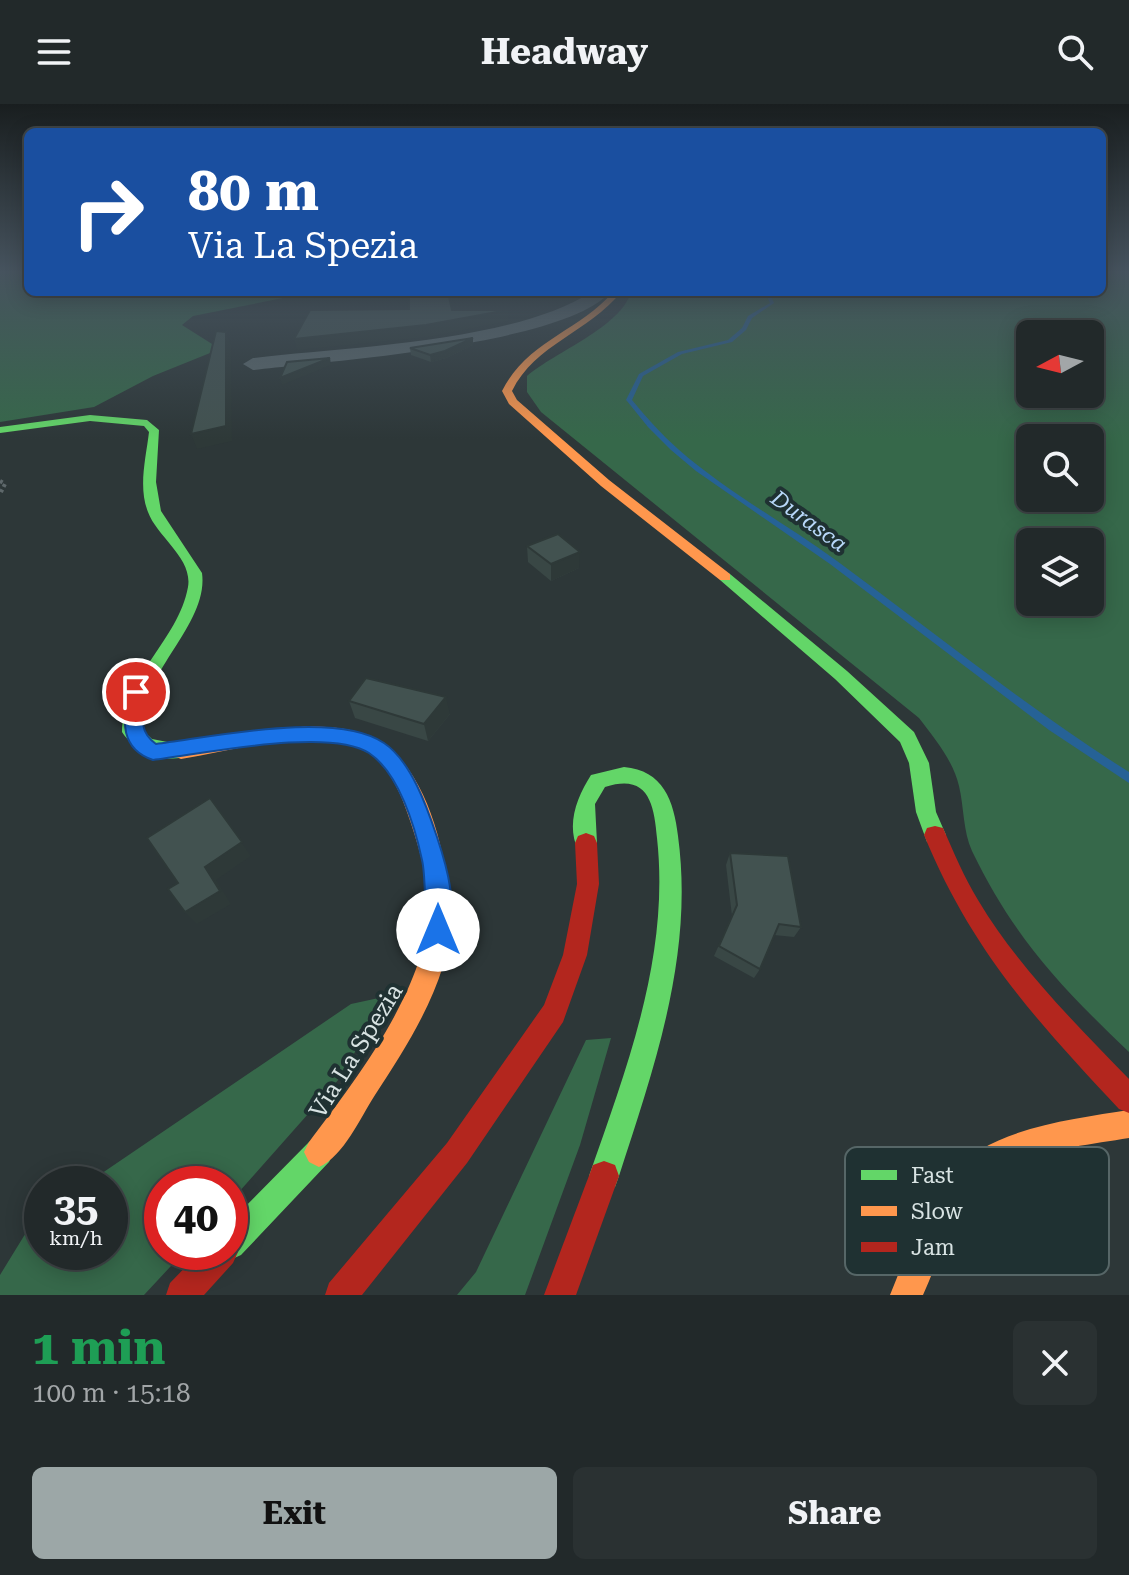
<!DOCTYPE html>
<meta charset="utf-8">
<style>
:root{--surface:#22292a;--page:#2a3132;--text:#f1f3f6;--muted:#a2a6a8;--line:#3f4547;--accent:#9ca7a7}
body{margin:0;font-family:"Roboto Serif",serif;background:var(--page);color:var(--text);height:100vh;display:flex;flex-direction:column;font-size:30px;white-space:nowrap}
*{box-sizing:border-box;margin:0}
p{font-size:26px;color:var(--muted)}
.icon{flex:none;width:44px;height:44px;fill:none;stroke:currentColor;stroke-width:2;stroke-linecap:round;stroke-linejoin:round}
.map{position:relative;height:1191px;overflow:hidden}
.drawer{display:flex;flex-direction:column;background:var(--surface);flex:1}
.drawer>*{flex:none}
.hud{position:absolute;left:24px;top:24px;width:1082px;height:168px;border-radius:12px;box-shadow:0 4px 20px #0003,0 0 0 2px var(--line);background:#1a4fa0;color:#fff;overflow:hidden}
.needle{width:52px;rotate:263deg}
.buttons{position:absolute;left:1016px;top:216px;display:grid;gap:16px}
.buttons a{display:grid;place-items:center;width:88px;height:88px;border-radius:12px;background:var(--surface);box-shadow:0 4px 20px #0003,0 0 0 2px var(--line);font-size:40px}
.speed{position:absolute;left:24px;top:1062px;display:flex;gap:16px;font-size:40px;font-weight:700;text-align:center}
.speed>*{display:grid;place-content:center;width:104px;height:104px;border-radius:50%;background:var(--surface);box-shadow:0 4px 20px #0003,0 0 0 2px var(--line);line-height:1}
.speed small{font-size:20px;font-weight:400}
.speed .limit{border:12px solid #d22;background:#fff;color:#111}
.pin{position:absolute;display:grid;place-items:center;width:68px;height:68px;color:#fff;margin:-34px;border:4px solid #fff;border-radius:50%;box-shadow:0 2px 8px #0007}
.me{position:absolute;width:88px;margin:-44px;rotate:0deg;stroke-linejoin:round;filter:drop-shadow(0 0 6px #0008)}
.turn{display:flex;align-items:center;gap:28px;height:168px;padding:0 32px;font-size:36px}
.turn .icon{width:104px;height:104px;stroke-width:2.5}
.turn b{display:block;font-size:56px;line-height:68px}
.round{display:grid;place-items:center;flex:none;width:84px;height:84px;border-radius:12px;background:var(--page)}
.head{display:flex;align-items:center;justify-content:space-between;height:136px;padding:0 32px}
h1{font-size:48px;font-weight:700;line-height:60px;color:#1e9e55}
.primary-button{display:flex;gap:16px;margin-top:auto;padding:16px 32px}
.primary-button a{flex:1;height:92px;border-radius:12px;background:var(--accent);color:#111;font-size:32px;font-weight:700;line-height:92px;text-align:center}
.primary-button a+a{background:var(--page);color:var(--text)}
header{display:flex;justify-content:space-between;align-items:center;height:104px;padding:0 32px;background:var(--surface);font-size:36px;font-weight:700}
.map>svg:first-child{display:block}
.green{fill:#36684a;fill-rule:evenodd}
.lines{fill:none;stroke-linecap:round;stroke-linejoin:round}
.stream{fill:#266296;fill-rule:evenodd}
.path{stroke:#5e686b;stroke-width:4;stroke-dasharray:3 3;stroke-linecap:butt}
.street{fill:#5b686c;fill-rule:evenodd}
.fast{fill:#63d668;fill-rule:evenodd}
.slow{fill:#ff974d;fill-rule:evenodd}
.jam{fill:#b3261e;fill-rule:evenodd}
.wall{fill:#394745}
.shaded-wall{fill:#2e3938}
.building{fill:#425250;stroke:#2e3938;stroke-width:2}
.route{fill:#1a73e8;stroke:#114b97;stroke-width:2}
.labels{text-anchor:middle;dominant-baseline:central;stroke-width:8;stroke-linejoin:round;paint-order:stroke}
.far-water-label{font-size:22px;font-style:italic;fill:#b8d8f9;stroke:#1f3132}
.street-label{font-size:24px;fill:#d8e3e3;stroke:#1f3132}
.key{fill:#1f3132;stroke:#566667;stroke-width:2}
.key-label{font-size:22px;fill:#d8e3e3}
</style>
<header><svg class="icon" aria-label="menu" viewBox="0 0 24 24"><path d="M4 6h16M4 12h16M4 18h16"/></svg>Headway<svg class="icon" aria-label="search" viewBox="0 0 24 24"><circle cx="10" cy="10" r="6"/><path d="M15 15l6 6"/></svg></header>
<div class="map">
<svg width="1129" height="1191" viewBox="0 0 1129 1191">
<rect width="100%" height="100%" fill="#2d3738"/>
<g class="green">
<path d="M0,168H28V188H313L193,212L182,221L220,245L153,272L94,303L0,318Z"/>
<path d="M1102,168H1129V948C1061,883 1014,834 972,747C963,728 964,703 959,682C953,656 934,634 919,614L541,308L527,288V272C555,248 621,223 631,188H1102ZM1030,230H1090V290H1030ZM1030,334H1090V394H1030ZM1030,438H1090V498H1030Z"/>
<path d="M388,892L339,975L230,1098V1080H162V1148H184L144,1191H0V1171L35,1114L42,1110V1148H110V1080H86L351,900Z"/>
<path d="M611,934L580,1041L525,1191H457L476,1168L586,936Z"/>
</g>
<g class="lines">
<path class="stream" d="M765,188H769L774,199L752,214L746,226L732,238L682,250L643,272L632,296C646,313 661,330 678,345C727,388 785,419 837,457C934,528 1027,604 1129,668V679L1049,626L830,460L696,367L671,346L648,323L627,297L626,296L639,270L678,248L728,236L742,224L748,212L770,199Z"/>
<path class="path" d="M0,377L5,380L0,390"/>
<path class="street" d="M591,188H610C564,241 328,257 253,266L243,260L253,254C346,243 515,238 591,188Z"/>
<g class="fast">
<path d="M90,311L147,316L159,326L156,378L161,407L202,469C209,520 141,568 141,625L152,635L188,642L191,647L188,652C165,660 135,648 122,628C124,571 178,537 188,483C193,454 157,433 148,408C138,383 146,354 149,328L144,322L90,317L0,329V323Z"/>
<path d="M725,468L730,470L847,567L914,628L929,659L936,708L946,731L943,738L935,740L927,738L916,708L909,659L900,638L835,575L720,476V470Z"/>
<path d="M624,663C663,666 674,697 678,732C694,850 655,961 619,1072L615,1083L604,1087L593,1083L589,1072C627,963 670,852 657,734C654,699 648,669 605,683L595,700L597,739L594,746L586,749L578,746C566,720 577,693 591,671Z"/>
<path d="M319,1033L329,1038L334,1048L329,1058L241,1151L230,1156L219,1151L218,1148H230V1118L309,1038Z"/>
</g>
<g class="slow">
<path d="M613,188H621C589,228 535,240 512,287L517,296L609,376L730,470V476H720L601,382L509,300L502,287C527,237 578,228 613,188Z"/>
<path d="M308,622C332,623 358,624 380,637C438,673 461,800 443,862C429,908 401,951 375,991C360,1014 344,1052 319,1063L309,1058L304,1048L309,1038C355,977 430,880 428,802C427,769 418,739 407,708C398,681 380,647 350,640C295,628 235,646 181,655L174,652L171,647L174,642L181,639Z"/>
<path d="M1129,1006V1034C1077,1043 1009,1047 973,1090C949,1118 938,1158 923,1191H890C906,1152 923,1102 951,1070C990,1024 1073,1015 1129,1006Z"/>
</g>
<g class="jam">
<path d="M935,722L943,724C954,749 964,773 978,796C1018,863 1075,919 1129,975V1009L1119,1005C1035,915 972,847 924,731L927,724Z"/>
<path d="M586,729L594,732L597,739L599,780L587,851L563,918L467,1059L362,1191H325L329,1179L447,1039L544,901L563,851L577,780L575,739L578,732Z"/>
<path d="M604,1057L615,1061L619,1072L576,1191H544L593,1061Z"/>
<path d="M230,1135L238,1148L233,1159L204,1191H166L170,1179L200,1148H230Z"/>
</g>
</g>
<g class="wall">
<path d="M473,241L446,254L431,258L411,251L410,244Z"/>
<path d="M527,442L579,464L551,477L528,458Z"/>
<path d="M349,597L450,610L428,637L355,614Z"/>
<path d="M730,749L801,823L794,833L774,831L760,865L754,874L714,852L732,812L726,761Z"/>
</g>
<g class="shaded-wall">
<path d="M508,206V217L428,233L297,246L294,235Z"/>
<path d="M226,228L231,241L232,337L197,345L191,330Z"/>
<path d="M473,234V241L446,254L431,258L430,251Z"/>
<path d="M330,254L331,261L282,281L280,274Z"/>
<path d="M580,448L579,464L551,477V460Z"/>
<path d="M446,593L450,610L428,637L424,620Z"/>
<path d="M210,694L251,752L216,776L231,800L197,820L185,808L205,763Z"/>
</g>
<g class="building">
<path d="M409,188H448L452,206H508L426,221L294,235L310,206L409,205Z"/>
<path d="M216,227L226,228V322L191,330Z"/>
<path d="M473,234L445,247L430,251L410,244Z"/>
<path d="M330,254L280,274L287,258Z"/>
<path d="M558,430L580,448L551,460L527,442Z"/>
<path d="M366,574L446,593L424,620L349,597Z"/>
<path d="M210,694L242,738L205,763L220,787L185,808L168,785L178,779L147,734Z"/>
<path d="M730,749L788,752L801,823L779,820L760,865L719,842L737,801Z"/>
</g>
<linearGradient id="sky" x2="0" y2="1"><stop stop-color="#191e1f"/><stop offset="0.5" stop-color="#46535e"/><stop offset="1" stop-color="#46535e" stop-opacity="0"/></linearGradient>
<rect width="1129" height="335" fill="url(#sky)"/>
<path class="route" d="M136,582L145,588C143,609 137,627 156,640C213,633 336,606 384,639C411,657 427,703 437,733C447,763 459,804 446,834L438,838L429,834C423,819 427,778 422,756C415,723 399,669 369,649C329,623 203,650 153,656C120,645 123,617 127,588Z"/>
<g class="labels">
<g class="far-water-label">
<text transform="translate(809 417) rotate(36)">Durasca</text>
</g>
<g class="street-label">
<text transform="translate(356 947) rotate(-58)">Via La Spezia</text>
</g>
</g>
<rect x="845" y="1043" width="264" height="128" rx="12" class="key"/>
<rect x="861" y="1066" width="36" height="10" fill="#63d668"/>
<rect x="861" y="1102" width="36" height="10" fill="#ff974d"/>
<rect x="861" y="1138" width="36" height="10" fill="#b3261e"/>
<g class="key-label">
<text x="911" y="1079">Fast</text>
<text x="911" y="1115">Slow</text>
<text x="911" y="1151">Jam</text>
</g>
</svg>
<div class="buttons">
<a><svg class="needle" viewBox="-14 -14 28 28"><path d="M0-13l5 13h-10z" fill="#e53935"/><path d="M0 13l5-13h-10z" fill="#a2a6a8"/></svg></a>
<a><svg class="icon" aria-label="search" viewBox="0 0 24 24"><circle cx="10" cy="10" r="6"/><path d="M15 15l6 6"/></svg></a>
<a><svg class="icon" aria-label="layers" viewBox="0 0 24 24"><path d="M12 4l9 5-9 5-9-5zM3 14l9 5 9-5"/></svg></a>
</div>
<div class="speed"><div>35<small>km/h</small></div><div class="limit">40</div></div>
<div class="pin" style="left:136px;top:588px;background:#d93025"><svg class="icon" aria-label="arrive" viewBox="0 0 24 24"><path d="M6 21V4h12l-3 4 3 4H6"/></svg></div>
<svg class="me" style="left:438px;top:826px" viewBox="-20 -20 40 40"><circle r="19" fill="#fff"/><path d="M0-13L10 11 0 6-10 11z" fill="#1a73e8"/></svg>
<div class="hud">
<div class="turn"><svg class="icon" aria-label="right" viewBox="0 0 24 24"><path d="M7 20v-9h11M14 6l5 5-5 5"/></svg><div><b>80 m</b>Via La Spezia</div></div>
</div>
</div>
<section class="drawer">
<div class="head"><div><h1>1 min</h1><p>100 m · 15:18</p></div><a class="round"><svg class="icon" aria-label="close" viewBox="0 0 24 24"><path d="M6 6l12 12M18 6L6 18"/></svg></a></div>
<div class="primary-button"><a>Exit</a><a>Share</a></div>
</section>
